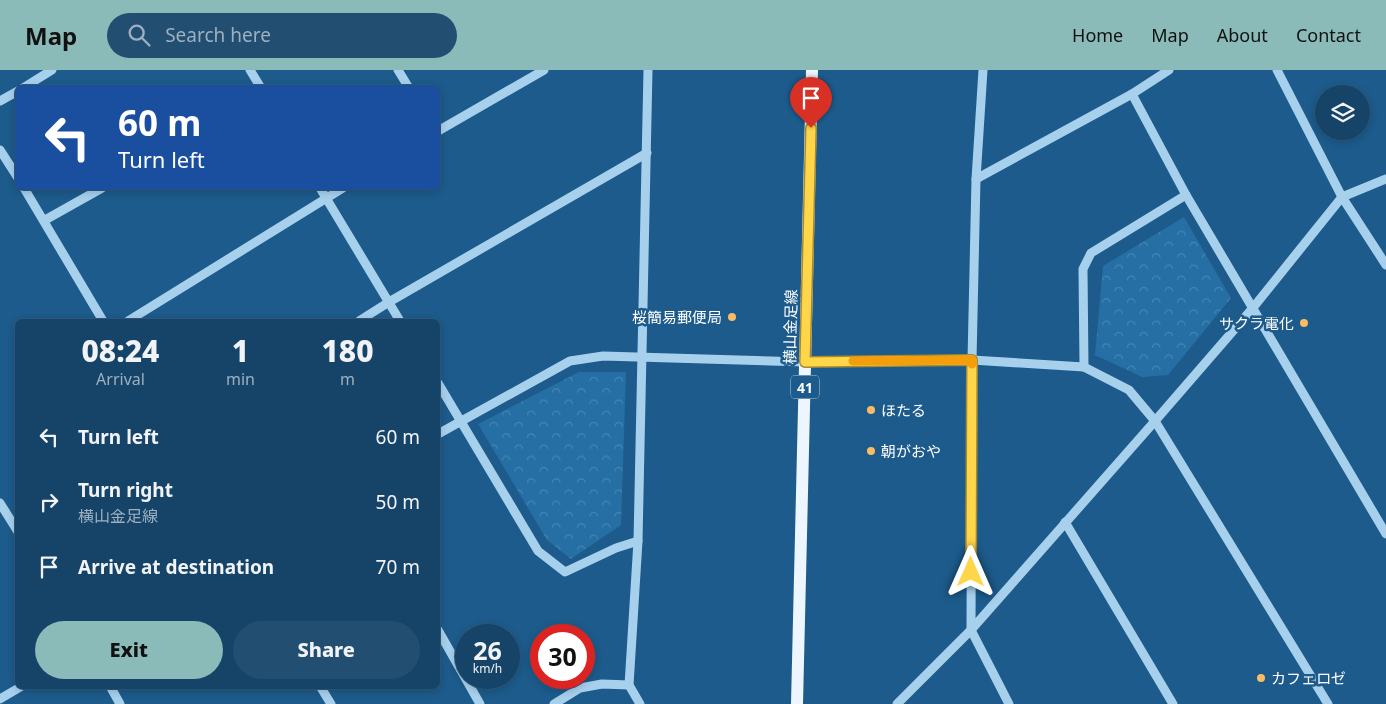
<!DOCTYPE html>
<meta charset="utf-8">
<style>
:root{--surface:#154468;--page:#224e71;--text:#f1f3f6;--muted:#9db0c0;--line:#345c7c;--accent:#8bbbb9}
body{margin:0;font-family:"Noto Sans","Noto Sans JP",sans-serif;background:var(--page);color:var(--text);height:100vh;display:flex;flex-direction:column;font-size:19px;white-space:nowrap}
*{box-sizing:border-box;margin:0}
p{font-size:16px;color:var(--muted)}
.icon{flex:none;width:28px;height:28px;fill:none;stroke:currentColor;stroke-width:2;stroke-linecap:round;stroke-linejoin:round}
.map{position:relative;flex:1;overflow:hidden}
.side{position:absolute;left:15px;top:249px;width:425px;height:370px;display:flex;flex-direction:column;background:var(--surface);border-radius:8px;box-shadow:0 2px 8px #0003,0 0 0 1px var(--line)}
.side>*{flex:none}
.hud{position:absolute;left:15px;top:15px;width:425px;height:105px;border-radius:8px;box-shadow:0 2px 8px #0003,0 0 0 1px var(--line);background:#1a4fa0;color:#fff;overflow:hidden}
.tools{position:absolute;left:1315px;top:15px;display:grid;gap:10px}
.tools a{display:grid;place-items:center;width:55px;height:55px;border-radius:50%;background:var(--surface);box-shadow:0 2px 8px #0003,0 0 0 1px var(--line);font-size:25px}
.speed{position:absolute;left:455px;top:554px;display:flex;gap:10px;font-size:25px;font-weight:700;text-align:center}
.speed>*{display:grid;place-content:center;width:65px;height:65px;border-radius:50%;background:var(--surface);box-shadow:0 2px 8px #0003,0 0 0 1px var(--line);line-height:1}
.speed small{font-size:12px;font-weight:400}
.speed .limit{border:8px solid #d22;background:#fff;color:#111}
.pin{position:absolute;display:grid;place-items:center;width:42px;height:42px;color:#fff;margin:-51px -21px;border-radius:50% 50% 50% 0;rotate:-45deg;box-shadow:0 0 5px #0007}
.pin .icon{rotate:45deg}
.me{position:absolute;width:55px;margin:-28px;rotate:0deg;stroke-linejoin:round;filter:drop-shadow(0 0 4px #0008)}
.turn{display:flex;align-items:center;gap:18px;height:105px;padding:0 20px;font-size:22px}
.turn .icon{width:65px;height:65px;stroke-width:2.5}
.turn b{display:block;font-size:35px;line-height:42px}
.eta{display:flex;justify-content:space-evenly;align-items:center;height:85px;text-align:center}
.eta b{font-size:30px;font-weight:800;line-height:35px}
.cta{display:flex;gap:10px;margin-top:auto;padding:10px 20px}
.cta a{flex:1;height:58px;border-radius:30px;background:var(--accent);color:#111;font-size:20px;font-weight:800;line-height:58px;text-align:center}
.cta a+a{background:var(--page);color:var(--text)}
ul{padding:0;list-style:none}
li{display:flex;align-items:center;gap:15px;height:65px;padding:0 20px}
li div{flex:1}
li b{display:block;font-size:19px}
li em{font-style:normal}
header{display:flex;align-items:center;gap:30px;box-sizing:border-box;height:70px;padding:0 25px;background:var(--accent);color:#111}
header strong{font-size:24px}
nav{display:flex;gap:28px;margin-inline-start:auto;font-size:18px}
.search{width:350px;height:45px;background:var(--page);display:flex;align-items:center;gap:12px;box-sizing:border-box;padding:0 18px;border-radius:28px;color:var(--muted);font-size:19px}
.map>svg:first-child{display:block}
.park{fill:url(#park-crowns)}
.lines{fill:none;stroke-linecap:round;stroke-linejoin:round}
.minor{stroke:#a7d0ed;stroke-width:9}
.major{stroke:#edf6ff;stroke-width:12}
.route-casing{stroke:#a68a30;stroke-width:12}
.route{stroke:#ffd54a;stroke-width:9}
.slow{stroke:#f59e0b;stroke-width:9}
.poi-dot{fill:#fdbc64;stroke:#1c5b8b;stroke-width:2}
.labels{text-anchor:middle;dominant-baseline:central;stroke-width:5;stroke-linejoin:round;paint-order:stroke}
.shield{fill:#1c5b8b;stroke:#bbcedc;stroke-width:1}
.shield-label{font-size:14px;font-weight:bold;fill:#fff}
.poi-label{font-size:15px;fill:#fff;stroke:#1c5b8b;text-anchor:start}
.street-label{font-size:15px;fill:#fff;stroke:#1c5b8b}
</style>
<header>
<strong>Map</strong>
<div class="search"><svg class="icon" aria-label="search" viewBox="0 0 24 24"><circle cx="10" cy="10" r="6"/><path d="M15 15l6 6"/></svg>Search here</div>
<nav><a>Home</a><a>Map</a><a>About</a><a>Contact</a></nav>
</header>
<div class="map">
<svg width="1386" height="634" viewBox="0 0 1386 634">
<defs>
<pattern id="park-crowns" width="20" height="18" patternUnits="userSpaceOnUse" patternTransform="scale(1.25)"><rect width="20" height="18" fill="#256fa4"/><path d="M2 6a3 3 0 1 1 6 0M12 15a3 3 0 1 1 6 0" fill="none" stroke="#4685b2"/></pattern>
</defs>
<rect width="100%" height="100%" fill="#1c5b8b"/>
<g class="park">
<path d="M1184,147L1231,228L1168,305L1142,307L1095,285L1103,196Z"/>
<path d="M579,302H626L621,455L571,489L547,470L478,354Z"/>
</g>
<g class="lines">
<g class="minor">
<path d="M250,0L261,18"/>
<path d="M398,0L409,18"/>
<path d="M983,0L976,109L972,290L971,560L1009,634"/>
<path d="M1277,0L1342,127L1386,195"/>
<path d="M23,18L52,0"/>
<path d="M1132,24L1186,125L1386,464"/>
<path d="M0,31L18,21"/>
<path d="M438,61L544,0"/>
<path d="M0,80L18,108"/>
<path d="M976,109L1132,24L1169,0"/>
<path d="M24,118L103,251"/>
<path d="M320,118L400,251"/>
<path d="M45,150L102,118"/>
<path d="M128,251L343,118"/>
<path d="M359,251L389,232L647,83"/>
<path d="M1084,297L1083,199L1091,183L1186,125"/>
<path d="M438,313L538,481L565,502L616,478L638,471"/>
<path d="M438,364L570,291L603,286L805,292L972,290L1084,297L1129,320L1155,351L1328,634"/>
<path d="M0,433L18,462"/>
<path d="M1065,452L1173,634"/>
<path d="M438,560L480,634"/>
<path d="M110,616L120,634"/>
<path d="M320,616L331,634"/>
<path d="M0,629L22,616"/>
<path d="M554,634L580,618L602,614L629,615"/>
<path d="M640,634L629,615L638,471L648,0"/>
<path d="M897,634L971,560L1155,351L1252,239L1342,127L1386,109"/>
</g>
<path class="major" d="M797,634L812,0"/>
</g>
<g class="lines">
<defs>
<path id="route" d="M811,58L805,292L972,290L971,502"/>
</defs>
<use href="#route" class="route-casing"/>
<use href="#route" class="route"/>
<path class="slow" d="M853,291L972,290V294"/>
</g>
<g class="poi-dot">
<circle cx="732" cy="247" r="5"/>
<circle cx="1304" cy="253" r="5"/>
<circle cx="871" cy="340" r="5"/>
<circle cx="871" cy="381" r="5"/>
<circle cx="1261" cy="608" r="5"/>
</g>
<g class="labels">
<rect class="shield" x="791" y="305.5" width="28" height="23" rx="4"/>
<g class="shield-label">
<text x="805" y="317">41</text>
</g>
<g class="poi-label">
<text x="722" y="247" text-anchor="end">桜簡易郵便局</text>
<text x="1294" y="253" text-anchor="end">サクラ電化</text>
<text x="881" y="340">ほたる</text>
<text x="881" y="381">朝がおや</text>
<text x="1271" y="608">カフェロゼ</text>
</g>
<g class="street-label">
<text transform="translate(790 257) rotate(-89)">横山金足線</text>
</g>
</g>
</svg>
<div class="tools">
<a><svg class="icon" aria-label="layers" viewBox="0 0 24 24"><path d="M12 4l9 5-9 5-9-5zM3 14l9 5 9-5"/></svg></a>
</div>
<div class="speed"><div>26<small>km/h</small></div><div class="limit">30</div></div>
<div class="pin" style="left:811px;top:58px;background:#d93025"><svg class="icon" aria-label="arrive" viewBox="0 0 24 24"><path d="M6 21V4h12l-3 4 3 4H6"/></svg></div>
<svg class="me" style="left:971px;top:502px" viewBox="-20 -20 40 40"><path d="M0-17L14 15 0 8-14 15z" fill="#ffd54a" stroke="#fff" stroke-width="4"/></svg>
<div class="hud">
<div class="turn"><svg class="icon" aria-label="left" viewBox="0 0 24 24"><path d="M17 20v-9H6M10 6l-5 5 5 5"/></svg><div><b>60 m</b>Turn left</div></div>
</div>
<section class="side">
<div class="eta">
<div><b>08:24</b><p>Arrival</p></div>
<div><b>1</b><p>min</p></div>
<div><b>180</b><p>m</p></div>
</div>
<ul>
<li><svg class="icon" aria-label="left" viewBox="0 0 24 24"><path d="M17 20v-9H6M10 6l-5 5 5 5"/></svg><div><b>Turn left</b></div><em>60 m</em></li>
<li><svg class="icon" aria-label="right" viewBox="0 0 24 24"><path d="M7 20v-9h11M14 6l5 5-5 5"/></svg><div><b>Turn right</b><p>横山金足線</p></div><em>50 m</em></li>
<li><svg class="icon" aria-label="arrive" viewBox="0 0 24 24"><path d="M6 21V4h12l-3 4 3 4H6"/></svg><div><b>Arrive at destination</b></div><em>70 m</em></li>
</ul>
<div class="cta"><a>Exit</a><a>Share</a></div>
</section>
</div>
